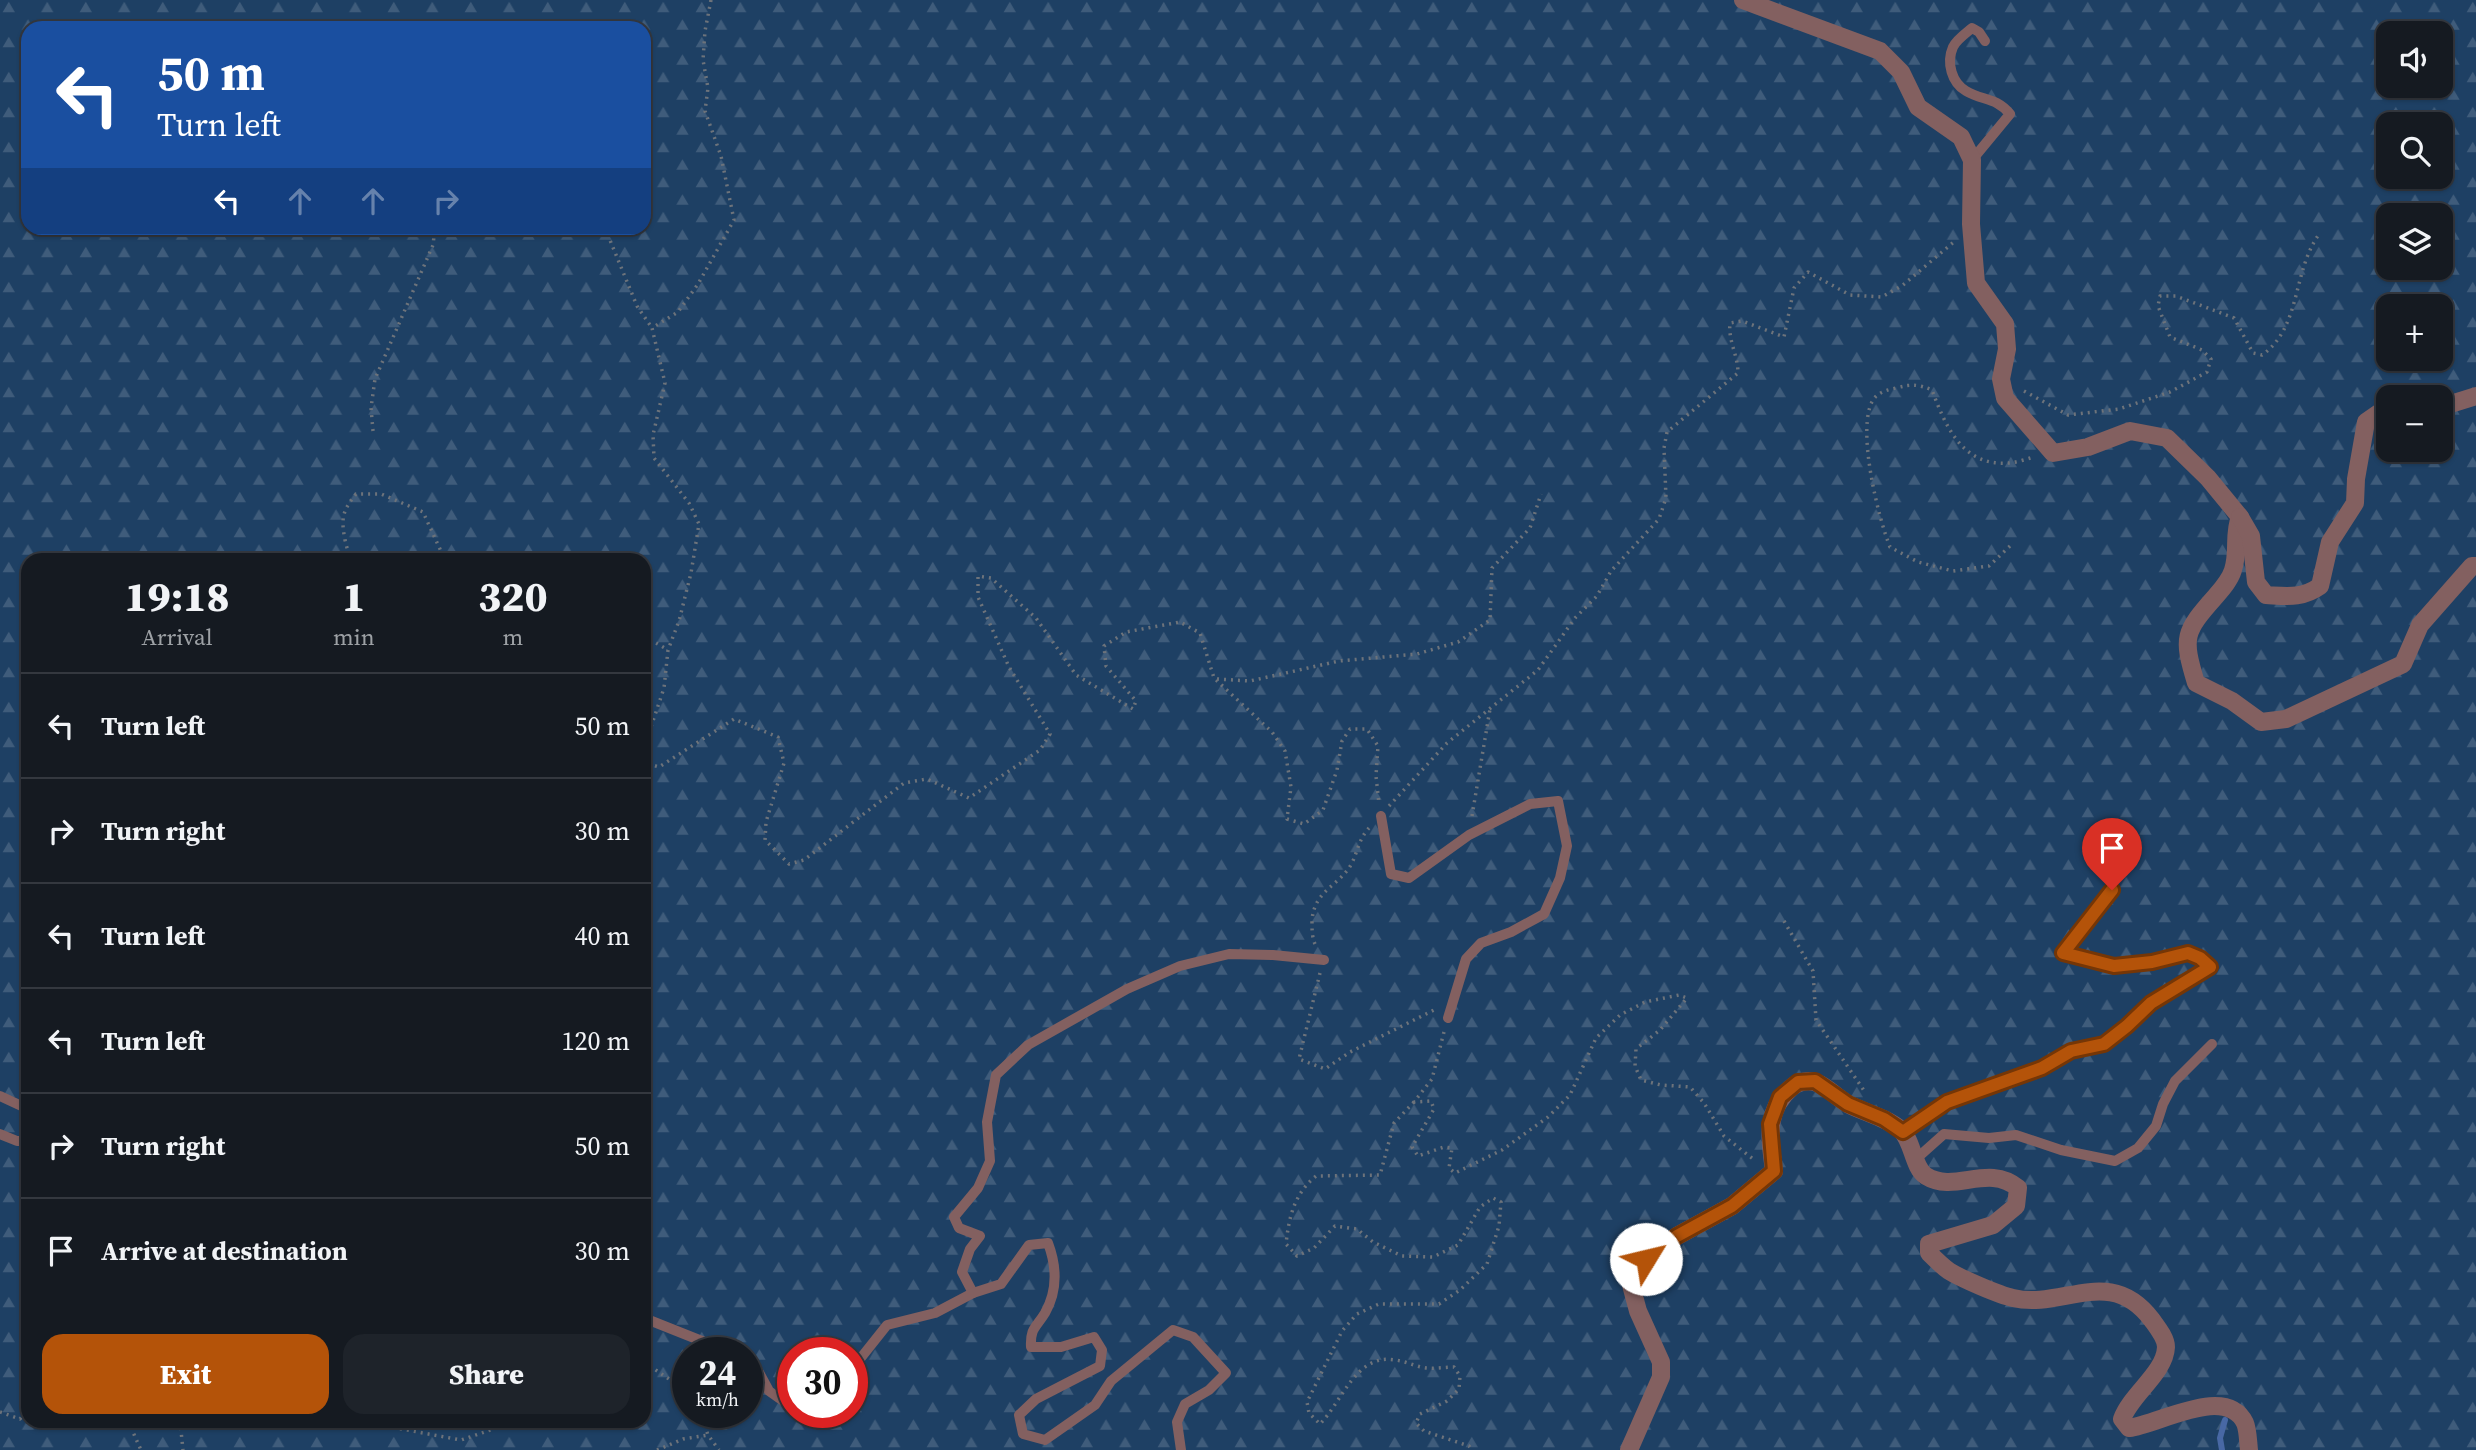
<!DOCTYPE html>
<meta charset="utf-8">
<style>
:root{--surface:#151a21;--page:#1e232a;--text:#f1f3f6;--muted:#9da1a5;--line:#34383f;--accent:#b45309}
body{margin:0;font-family:"Source Serif 4",serif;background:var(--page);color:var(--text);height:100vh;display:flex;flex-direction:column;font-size:26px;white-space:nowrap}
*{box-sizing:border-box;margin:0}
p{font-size:23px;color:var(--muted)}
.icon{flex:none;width:38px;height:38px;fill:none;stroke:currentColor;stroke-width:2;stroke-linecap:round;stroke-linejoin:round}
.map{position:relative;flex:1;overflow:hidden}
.sheet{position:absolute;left:21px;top:553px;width:630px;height:875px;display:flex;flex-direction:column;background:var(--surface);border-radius:21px;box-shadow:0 2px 5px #0004,0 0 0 2px var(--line)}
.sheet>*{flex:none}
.guide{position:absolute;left:21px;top:21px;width:630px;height:214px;border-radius:21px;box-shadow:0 2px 5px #0004,0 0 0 2px var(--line);background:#1a4fa0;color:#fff;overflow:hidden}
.fabs{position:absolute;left:2376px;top:21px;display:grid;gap:14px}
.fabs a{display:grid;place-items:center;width:77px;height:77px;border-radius:14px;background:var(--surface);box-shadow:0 2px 5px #0004,0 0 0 2px var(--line);font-size:35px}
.speed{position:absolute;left:672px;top:1337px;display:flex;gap:14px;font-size:35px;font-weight:700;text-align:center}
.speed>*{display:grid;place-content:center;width:91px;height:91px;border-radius:50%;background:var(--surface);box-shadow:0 2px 5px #0004,0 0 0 2px var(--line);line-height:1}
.speed small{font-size:18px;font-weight:400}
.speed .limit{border:10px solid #d22;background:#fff;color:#111}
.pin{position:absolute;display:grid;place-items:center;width:60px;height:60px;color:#fff;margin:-72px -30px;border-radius:50% 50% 50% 0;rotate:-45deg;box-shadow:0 0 7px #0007}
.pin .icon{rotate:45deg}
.me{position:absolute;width:77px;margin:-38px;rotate:54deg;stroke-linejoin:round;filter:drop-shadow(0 0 5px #0008)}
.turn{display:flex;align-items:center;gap:24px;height:147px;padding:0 21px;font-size:32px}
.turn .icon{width:91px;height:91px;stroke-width:2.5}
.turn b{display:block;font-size:49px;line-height:60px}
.lanes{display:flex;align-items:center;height:66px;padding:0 21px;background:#0003;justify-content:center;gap:35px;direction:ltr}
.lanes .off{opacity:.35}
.eta{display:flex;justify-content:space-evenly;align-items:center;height:119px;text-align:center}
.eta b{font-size:42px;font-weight:800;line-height:49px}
.cta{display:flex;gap:14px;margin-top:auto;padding:14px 21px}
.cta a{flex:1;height:80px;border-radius:21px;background:var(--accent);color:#fff;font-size:28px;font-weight:800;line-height:80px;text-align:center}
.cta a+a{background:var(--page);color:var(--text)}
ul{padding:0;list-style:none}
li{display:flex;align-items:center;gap:21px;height:105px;padding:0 21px;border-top:2px solid var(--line)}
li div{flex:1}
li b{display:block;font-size:26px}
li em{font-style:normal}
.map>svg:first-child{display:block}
.forest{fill:url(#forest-firs);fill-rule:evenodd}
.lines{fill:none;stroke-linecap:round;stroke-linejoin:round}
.stream{stroke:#4868a4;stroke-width:6}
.path{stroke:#6d737b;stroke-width:3.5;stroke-dasharray:2 5;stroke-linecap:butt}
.service{stroke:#836060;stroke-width:10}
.minor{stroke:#836060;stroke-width:18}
.route-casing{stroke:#753606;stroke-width:18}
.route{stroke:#b45309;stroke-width:12}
</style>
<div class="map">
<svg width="2476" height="1450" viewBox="0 0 2476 1450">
<defs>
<pattern id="forest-firs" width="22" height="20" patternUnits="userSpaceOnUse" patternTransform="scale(1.75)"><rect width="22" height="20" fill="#1e4064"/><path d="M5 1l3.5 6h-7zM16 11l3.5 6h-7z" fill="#3f5c7b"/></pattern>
</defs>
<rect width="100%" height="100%" fill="#1c232c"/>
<path class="forest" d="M0,0H2476V1450H0ZM28,28H644V228H28ZM2389,33H2441V86H2389ZM2389,124H2441V177H2389ZM2389,215H2441V268H2389ZM2389,306H2441V359H2389ZM2389,397H2441V450H2389ZM28,560H644V1421H28ZM688,1353H747V1412H688ZM793,1353H852V1412H793Z"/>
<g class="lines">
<path class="stream" d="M2222,1450L2220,1438L2225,1420"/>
<g class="path">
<path d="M711,0L705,31L703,60L708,88L705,111L721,156L734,220L698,284L678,312L652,328L665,383L653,435L654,458L689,503L699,524L691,573L679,621L668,650L664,688L644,748L646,763L659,767L734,719L778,737L784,763L766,822L765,840L789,864L804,860L904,783L927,779L969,798L1040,750L1050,734L1009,667L978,597V576L991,578L1036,618L1076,675L1133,709L1136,701L1106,666L1104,646L1126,632L1180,622L1200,633L1214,678L1272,732L1285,751L1291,787L1287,819L1304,824L1323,810L1337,770L1342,741L1350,729H1367L1378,746L1376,776L1379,804"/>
<path d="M605,228L637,306L652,328"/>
<path d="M2024,391L2068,415L2119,409L2170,392L2207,372L2211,359L2202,350L2170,337L2158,306L2160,296H2176L2234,318L2253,353L2262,355C2302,327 2292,270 2320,233"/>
<path d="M373,431L371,408L375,379L433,245L435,228"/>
<path d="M2010,546L1989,566L1953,571L1918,562L1890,547C1878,517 1856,428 1873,400C1878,392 1887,390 1896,388C1911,384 1918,384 1932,390C1945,425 1962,466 2007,463C2016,463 2026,459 2034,457"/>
<path d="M354,560C348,554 347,548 345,540C341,519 342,511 356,494H381L423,512L445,560"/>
<path d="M449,560L491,556L500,560"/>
<path d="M644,636L668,650"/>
<path d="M1217,679L1250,681L1339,661L1417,654L1458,642L1490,620L1492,568L1530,528L1541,494"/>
<path d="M1389,806L1447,743L1538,670L1575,618L1597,596L1611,571L1659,519L1666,498L1664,448L1667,432L1738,373C1738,355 1728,341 1730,323L1742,321L1784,337L1794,288L1808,272L1850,295L1882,297L1903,285L1955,241"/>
<path d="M1472,816L1490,709"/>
<path d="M1784,921L1813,971L1816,1020L1865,1092"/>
<path d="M1315,944C1312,937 1312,930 1312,922C1313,890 1340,886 1352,863C1358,850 1359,839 1369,828"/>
<path d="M1320,973L1299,1059L1325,1069L1350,1052L1434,1010"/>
<path d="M1444,1032L1432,1079L1414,1102L1431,1101L1434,1109L1412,1147L1418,1156L1444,1147L1452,1148L1449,1168L1455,1173L1502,1150L1548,1117L1570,1095L1596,1038L1620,1015L1645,1002L1679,995L1687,998L1660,1030L1636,1049L1635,1066L1641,1080L1661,1085L1690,1087L1704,1103L1724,1136L1753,1159"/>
<path d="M1414,1102L1394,1123L1380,1175L1316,1176C1294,1194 1289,1217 1286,1244L1297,1256L1314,1248L1335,1226L1357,1229L1373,1242L1402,1256L1433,1257L1458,1245L1480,1207L1493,1198L1501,1202L1499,1226L1487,1264L1460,1290L1439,1304H1379L1357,1314L1342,1331L1307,1402L1309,1413L1320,1424C1342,1402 1356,1353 1395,1360C1406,1361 1416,1367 1427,1368C1435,1369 1445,1367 1454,1367L1460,1376L1459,1389L1447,1401L1420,1414L1416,1423L1424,1431L1469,1446L1472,1450"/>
<path d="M644,1362L688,1392"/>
<path d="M0,1412L20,1419L28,1409"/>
<path d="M700,1412L708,1435L719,1450"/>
<path d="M128,1421L141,1450"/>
<path d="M180,1421L183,1450"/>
<path d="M403,1421L396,1428L461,1440L517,1421"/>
<path d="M657,1450L683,1439L708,1435"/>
</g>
<g class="service">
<path d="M1972,160L2010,114C1996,97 1983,101 1966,91C1952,83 1946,63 1953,47C1956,40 1966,33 1972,28L1979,32L1985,41"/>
<path d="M1381,816L1391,874L1409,878L1469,835L1530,804L1558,801L1567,846L1560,878L1544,914L1511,932L1481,943L1466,959L1448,1018"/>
<path d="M0,1096L28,1109"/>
<path d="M1903,1132L1947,1103L2042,1068L2071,1051L2104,1044L2127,1026L2151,1003L2210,967L2200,958L2188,952L2152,962L2114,966L2064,953L2112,890"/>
<path d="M0,1134L17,1141H28"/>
<path d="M1916,1159L1944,1134L1989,1138L2016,1135L2061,1150L2115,1161L2138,1148L2156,1126L2163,1104L2175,1081L2212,1044"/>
<path d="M973,1293L962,1272L970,1249L980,1236L959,1228L954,1217L978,1188L990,1161L987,1122L996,1075L1028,1045L1127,989L1180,966L1229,954L1273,955L1324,960"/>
<path d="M644,1318L732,1353"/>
<path d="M747,1362L756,1367L769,1391L793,1408"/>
<path d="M852,1369L887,1325L935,1313L973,1293L1001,1284L1029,1245L1048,1243C1057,1267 1058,1290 1045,1313C1036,1328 1030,1328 1031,1347H1061L1094,1337L1102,1350L1100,1366L1036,1399L1019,1415L1023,1434L1045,1440L1095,1405L1111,1381L1173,1330L1193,1337L1226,1373L1209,1390L1185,1404L1177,1422L1181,1450"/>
<path d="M799,1412L815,1424L829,1412"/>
</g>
<g class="minor">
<path d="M1743,0L1880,51L1901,72L1918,107L1961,137L1972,160L1971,224L1976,283L2005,324L2007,349L2001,379L2005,398L2053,453L2088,447L2130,431L2167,438L2208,478L2240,517C2233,534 2239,552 2233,570C2230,580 2222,589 2215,597C2184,632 2182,637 2196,683L2232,701L2261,722L2286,719L2403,664L2420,625L2472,566H2476"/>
<path d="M2441,407L2476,396"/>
<path d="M2240,517L2251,536L2256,582L2266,595C2286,596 2302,599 2320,586L2330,542L2355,503L2356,479L2366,422L2379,413H2389"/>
<path d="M1629,1450L1661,1377V1362L1638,1311L1631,1285L1630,1271L1677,1236L1732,1206L1774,1171C1770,1138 1764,1111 1792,1087C1798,1082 1809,1079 1817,1083C1828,1087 1837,1098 1848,1104C1865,1113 1886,1117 1901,1130C1913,1141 1913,1168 1926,1176C1955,1194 1988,1163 2018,1188L2016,1206L1993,1225L1929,1244V1253C1935,1259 1942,1266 1949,1271C1960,1278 1999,1295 2013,1298C2063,1310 2110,1264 2152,1320C2157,1327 2166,1338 2166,1347C2165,1373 2131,1394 2122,1419L2129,1428C2160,1424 2226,1384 2245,1423C2248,1430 2248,1442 2249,1450"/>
</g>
</g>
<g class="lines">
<defs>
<path id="route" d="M1646,1259L1677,1236L1732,1206L1774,1171L1770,1124L1780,1097L1798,1082L1815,1081L1848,1104L1884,1119L1903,1132L1947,1102L2042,1068L2071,1051L2104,1044L2127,1026L2151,1003L2210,967L2200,958L2188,953L2152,962L2114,966L2063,953L2112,890"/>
</defs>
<use href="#route" class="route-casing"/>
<use href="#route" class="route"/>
</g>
</svg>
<div class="fabs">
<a><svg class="icon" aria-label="sound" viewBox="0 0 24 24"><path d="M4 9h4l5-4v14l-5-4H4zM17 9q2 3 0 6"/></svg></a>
<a><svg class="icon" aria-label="search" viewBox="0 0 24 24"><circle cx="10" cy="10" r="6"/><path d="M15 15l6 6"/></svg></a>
<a><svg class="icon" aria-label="layers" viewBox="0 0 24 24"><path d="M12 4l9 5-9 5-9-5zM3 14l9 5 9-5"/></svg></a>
<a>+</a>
<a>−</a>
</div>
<div class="speed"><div>24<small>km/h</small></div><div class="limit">30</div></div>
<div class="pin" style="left:2112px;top:890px;background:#d93025"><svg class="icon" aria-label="arrive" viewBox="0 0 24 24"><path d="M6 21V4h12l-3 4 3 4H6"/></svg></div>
<svg class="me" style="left:1646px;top:1259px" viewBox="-20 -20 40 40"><circle r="19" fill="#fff"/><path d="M0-13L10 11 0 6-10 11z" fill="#b45309"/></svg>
<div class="guide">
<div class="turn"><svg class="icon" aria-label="left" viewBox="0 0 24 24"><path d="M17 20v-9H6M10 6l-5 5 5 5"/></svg><div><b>50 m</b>Turn left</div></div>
<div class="lanes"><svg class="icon" aria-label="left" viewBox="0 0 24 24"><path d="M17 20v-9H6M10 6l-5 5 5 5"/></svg><svg class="icon off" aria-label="ahead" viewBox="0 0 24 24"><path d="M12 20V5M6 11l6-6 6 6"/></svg><svg class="icon off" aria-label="ahead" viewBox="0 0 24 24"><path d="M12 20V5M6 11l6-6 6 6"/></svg><svg class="icon off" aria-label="right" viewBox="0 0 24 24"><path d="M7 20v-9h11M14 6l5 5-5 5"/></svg></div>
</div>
<section class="sheet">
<div class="eta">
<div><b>19:18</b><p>Arrival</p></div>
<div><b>1</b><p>min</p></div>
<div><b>320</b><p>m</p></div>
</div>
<ul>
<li><svg class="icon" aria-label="left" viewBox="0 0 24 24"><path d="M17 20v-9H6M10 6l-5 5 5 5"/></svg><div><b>Turn left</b></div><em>50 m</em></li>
<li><svg class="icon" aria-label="right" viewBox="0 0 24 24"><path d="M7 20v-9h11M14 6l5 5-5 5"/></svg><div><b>Turn right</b></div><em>30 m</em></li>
<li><svg class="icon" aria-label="left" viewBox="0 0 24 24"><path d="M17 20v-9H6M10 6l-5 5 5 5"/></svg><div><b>Turn left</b></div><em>40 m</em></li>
<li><svg class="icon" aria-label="left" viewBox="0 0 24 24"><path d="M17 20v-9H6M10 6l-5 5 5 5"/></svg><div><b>Turn left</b></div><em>120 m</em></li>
<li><svg class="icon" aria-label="right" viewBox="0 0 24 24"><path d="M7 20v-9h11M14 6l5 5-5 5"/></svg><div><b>Turn right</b></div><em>50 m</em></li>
<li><svg class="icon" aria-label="arrive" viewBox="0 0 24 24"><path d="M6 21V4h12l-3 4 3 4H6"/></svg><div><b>Arrive at destination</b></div><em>30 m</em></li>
</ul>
<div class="cta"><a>Exit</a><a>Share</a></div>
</section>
</div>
